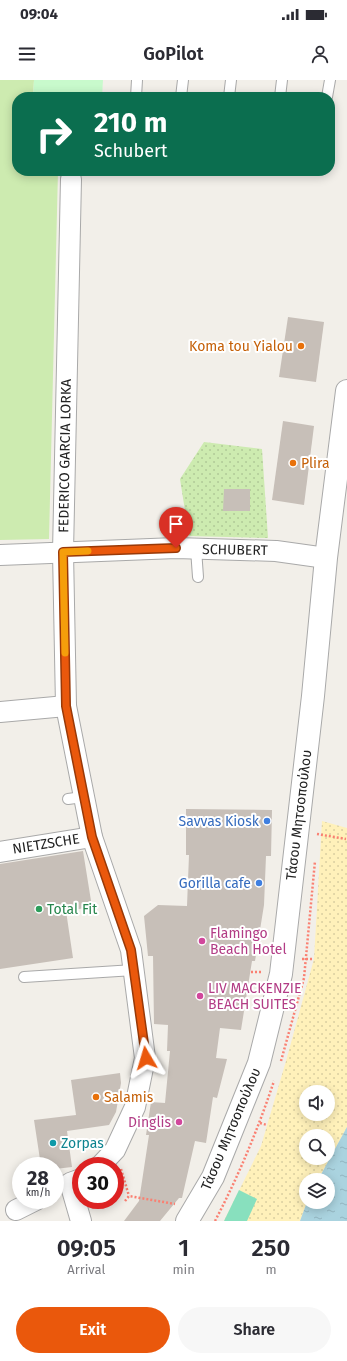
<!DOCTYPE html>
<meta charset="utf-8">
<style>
:root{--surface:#fff;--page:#f7f7f7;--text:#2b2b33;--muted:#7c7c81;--accent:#ea580c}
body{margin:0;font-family:"Fira Sans",sans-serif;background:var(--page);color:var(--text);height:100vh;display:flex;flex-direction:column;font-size:15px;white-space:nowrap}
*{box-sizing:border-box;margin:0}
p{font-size:13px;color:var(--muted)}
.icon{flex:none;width:22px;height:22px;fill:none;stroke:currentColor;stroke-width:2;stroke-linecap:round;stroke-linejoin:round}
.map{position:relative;height:1141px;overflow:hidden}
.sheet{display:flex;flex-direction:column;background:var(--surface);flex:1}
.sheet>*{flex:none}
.guide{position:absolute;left:12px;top:12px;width:323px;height:84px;border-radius:16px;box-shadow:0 2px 10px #0003;background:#0b6e4f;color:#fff;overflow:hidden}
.fabs{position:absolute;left:299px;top:1005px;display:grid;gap:8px}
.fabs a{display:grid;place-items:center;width:36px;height:36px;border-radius:50%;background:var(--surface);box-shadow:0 2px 10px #0003;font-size:20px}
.speed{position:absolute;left:12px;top:1077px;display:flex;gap:8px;font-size:20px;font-weight:700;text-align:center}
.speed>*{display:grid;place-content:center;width:52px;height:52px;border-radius:50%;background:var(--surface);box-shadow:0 2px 10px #0003;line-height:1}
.speed small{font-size:10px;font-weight:400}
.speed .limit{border:6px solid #d22;background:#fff;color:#111}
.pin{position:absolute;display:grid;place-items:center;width:34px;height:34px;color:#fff;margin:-41px -17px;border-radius:50% 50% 50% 0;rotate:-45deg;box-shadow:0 0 4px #0007}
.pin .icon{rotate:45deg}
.me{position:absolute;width:44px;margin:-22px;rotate:353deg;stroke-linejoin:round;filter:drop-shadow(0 0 3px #0008)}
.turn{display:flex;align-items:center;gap:14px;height:84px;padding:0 16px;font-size:18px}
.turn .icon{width:52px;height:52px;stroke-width:2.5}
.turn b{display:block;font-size:28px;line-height:34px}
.eta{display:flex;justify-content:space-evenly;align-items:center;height:68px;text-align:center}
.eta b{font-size:24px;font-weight:600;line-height:28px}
.cta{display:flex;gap:8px;margin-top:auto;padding:8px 16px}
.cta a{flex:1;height:46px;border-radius:24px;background:var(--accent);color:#fff;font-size:16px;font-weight:600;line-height:46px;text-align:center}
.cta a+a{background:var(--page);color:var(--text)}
.status{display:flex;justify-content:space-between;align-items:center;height:28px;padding:0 20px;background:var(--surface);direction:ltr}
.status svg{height:11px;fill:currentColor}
header{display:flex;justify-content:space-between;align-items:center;height:52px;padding:0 16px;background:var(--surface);font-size:18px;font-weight:600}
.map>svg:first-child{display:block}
.grass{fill:#cdebb0}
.sand{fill:url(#sand-dots);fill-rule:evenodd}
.park{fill:#c8facc}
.garden{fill:url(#garden-dots);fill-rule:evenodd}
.pitch{fill:#88e0be}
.water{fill:url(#water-ripples)}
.building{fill:#c7bfb8}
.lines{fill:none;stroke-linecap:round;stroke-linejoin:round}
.service-casing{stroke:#a9a9a9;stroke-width:12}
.minor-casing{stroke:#a9a9a9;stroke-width:22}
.tertiary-casing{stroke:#a9a9a9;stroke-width:24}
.path{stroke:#fa8072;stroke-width:2.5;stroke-dasharray:2 2;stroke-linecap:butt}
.service{stroke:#fff;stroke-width:10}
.minor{stroke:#fff;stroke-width:20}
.tertiary{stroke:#fff;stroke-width:22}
.route-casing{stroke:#983908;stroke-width:10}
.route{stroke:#ea580c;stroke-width:7}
.slow{stroke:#f59e0b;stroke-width:7}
.food-dot{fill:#e8710a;stroke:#fff;stroke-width:1.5}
.shop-dot{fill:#3f7fe0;stroke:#fff;stroke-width:1.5}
.leisure-dot{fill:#2e9e5b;stroke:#fff;stroke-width:1.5}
.hotel-dot{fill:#d1479c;stroke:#fff;stroke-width:1.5}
.culture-dot{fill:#0f9aa8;stroke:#fff;stroke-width:1.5}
.labels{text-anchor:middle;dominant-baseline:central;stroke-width:4;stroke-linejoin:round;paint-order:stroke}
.food-label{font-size:14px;fill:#c56008;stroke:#fff;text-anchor:start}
.street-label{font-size:14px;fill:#222;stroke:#fff}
.shop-label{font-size:14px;fill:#366cbe;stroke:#fff;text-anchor:end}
.leisure-label{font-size:14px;fill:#27864d;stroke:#fff;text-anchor:start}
.hotel-label{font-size:14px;fill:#b23c85;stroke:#fff;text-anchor:start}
.culture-label{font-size:14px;fill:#0d838f;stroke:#fff;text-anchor:start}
</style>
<div class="status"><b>09:04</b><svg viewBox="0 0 49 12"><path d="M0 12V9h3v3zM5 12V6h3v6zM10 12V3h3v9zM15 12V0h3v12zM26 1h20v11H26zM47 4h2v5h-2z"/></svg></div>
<header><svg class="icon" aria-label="menu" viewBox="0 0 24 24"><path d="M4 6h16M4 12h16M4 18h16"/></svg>GoPilot<svg class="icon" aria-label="person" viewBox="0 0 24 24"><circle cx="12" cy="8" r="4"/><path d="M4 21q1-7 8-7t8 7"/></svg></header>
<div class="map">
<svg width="347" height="1141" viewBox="0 0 347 1141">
<defs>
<pattern id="sand-dots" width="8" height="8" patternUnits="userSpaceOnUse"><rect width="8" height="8" fill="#fff1ba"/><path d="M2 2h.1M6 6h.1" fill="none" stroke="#dacea0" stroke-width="1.8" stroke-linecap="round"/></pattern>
<pattern id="garden-dots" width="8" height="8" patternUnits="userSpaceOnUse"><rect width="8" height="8" fill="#cdebb0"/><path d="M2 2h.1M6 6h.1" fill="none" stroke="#b0c997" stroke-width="1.8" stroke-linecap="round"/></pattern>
<pattern id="water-ripples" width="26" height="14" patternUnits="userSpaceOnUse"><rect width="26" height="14" fill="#aad3df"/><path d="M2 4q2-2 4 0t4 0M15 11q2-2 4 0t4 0" fill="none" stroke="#92b5bf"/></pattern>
</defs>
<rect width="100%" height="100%" fill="#f2efe9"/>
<path class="grass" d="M0,0H34L33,17H17V91H58L49,459L0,460Z"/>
<path class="sand" d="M322,741L347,748V1047L318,1100H306V1122H307L300,1141H224L261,1066L286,981L314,879ZM306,1012H328V1034H306ZM306,1056H328V1078H306Z"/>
<path class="park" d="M34,0H103L102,17H33Z"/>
<path class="garden" d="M204,362L262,369L268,458L189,456L180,399ZM224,409H250L249,431H224Z"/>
<path class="pitch" d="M239,1110L257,1119L247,1141H224Z"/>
<path class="water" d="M347,1047V1141H300L307,1122H328V1100H318Z"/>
<g class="building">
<path d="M288,237L324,242L316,302L279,297Z"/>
<path d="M283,341L314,346L304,425L272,420Z"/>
<path d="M224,409H250V431H223Z"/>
<path d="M186,729L272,730L271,776H266L264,825L255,881H252L241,950L220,948L216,978L227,979L217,1018L213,1017L206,1063L195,1061L182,1118H179L160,1141H124L139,1121L149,1055H146L151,1022L165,1023L170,971H167L168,945L154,944L153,876H148L144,836L158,825L187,826L189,775H186Z"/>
<path d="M83,771L92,827L66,831L73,878L0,889V784Z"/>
<path d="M120,993L121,1003L116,1032L109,1045L67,1051L72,1087L55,1089V1086H41L34,1040L76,1035L71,1000Z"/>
</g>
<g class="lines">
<defs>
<g id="service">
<path d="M136,17L137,0"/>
<path d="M181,17L183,0"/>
<path d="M229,17L231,0"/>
<path d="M280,17L282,0"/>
<path d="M327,17L330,0"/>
<path d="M196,469L198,497"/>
<path d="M68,719L83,717"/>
<path d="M24,897L134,890"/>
</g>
<g id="minor">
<path d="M71,99L63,472L66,626L92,757L131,870L145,978L135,1027L115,1070L100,1086"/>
<path d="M0,475L176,468L276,471L326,478"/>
<path d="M0,632L66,626"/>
<path d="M0,772L92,757"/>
<path d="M16,1130L36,1120"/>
<path d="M81,1141L70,1103L81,1099"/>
</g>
<path id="tertiary" d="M187,1141L213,1097L259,983L281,894L313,616L326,478L347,311"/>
</defs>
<use href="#service" class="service-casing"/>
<use href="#minor" class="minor-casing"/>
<use href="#tertiary" class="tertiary-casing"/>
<g class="path">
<path d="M317,754L346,759"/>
<path d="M302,879H314"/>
<path d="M251,892H262"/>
<path d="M281,981L304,898L315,781"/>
<path d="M260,1043L267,1045"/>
<path d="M121,1089L129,1116"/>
<path d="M125,1121L129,1116L175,1124"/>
<path d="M215,1141C239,1095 258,1049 274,1001"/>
</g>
<use href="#service" class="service"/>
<use href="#minor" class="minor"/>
<use href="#tertiary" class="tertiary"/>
</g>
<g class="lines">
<defs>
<path id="route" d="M146,978L131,870L92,757L66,626L63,472L176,468"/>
</defs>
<use href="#route" class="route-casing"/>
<use href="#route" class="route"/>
<path class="slow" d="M65,573L63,472L88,471"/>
</g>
<g class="food-dot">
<circle cx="301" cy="266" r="4"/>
<circle cx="293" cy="383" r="4"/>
<circle cx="96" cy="1017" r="4"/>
</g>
<g class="shop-dot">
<circle cx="267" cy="741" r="4"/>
<circle cx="259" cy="803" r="4"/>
</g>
<circle class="leisure-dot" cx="39" cy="829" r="4"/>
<g class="hotel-dot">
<circle cx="202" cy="861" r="4"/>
<circle cx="200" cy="916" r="4"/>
<circle cx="179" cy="1042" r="4"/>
</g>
<circle class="culture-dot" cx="53" cy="1063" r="4"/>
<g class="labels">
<g class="food-label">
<text x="293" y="266" text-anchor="end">Koma tou Yialou</text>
<text x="301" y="383">Plira</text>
<text x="104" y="1017">Salamis</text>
</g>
<g class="street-label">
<text transform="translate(65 376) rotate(-89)">FEDERICO GARCIA LORKA</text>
<text transform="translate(235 470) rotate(1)">SCHUBERT</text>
<text transform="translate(299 735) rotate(-83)">Τάσου Μητσοπούλου</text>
<text transform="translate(46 764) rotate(-9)">NIETZSCHE</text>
<text transform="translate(231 1049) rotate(-67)">Τάσου Μητσοπούλου</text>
</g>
<g class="shop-label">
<text x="259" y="741">Savvas Kiosk</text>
<text x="251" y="803">Gorilla cafe</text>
</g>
<g class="leisure-label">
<text x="47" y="829">Total Fit</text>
</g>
<g class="hotel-label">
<text x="210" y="853">Flamingo<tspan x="210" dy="16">Beach Hotel</tspan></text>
<text x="208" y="908">LIV MACKENZIE<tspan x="208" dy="16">BEACH SUITES</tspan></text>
<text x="171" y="1042" text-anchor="end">Dinglis</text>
</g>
<g class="culture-label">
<text x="61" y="1063">Zorpas</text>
</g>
</g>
</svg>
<div class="fabs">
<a><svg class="icon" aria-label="sound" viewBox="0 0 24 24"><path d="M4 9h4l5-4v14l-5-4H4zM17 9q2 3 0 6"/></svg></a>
<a><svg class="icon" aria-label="search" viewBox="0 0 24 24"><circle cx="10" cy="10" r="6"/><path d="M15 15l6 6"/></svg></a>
<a><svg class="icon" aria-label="layers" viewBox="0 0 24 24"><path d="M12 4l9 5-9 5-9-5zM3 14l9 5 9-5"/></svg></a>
</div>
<div class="speed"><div>28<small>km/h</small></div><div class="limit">30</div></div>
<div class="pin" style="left:176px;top:468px;background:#d93025"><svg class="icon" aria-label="arrive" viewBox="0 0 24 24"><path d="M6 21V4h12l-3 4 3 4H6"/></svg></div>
<svg class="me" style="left:146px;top:978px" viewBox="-20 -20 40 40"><path d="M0-17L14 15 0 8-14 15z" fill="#ea580c" stroke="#fff" stroke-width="4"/></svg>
<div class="guide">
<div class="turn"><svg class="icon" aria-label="right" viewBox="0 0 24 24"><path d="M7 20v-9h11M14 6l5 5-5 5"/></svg><div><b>210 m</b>Schubert</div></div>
</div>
</div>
<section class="sheet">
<div class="eta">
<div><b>09:05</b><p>Arrival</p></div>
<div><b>1</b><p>min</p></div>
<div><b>250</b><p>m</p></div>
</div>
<div class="cta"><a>Exit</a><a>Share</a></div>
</section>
